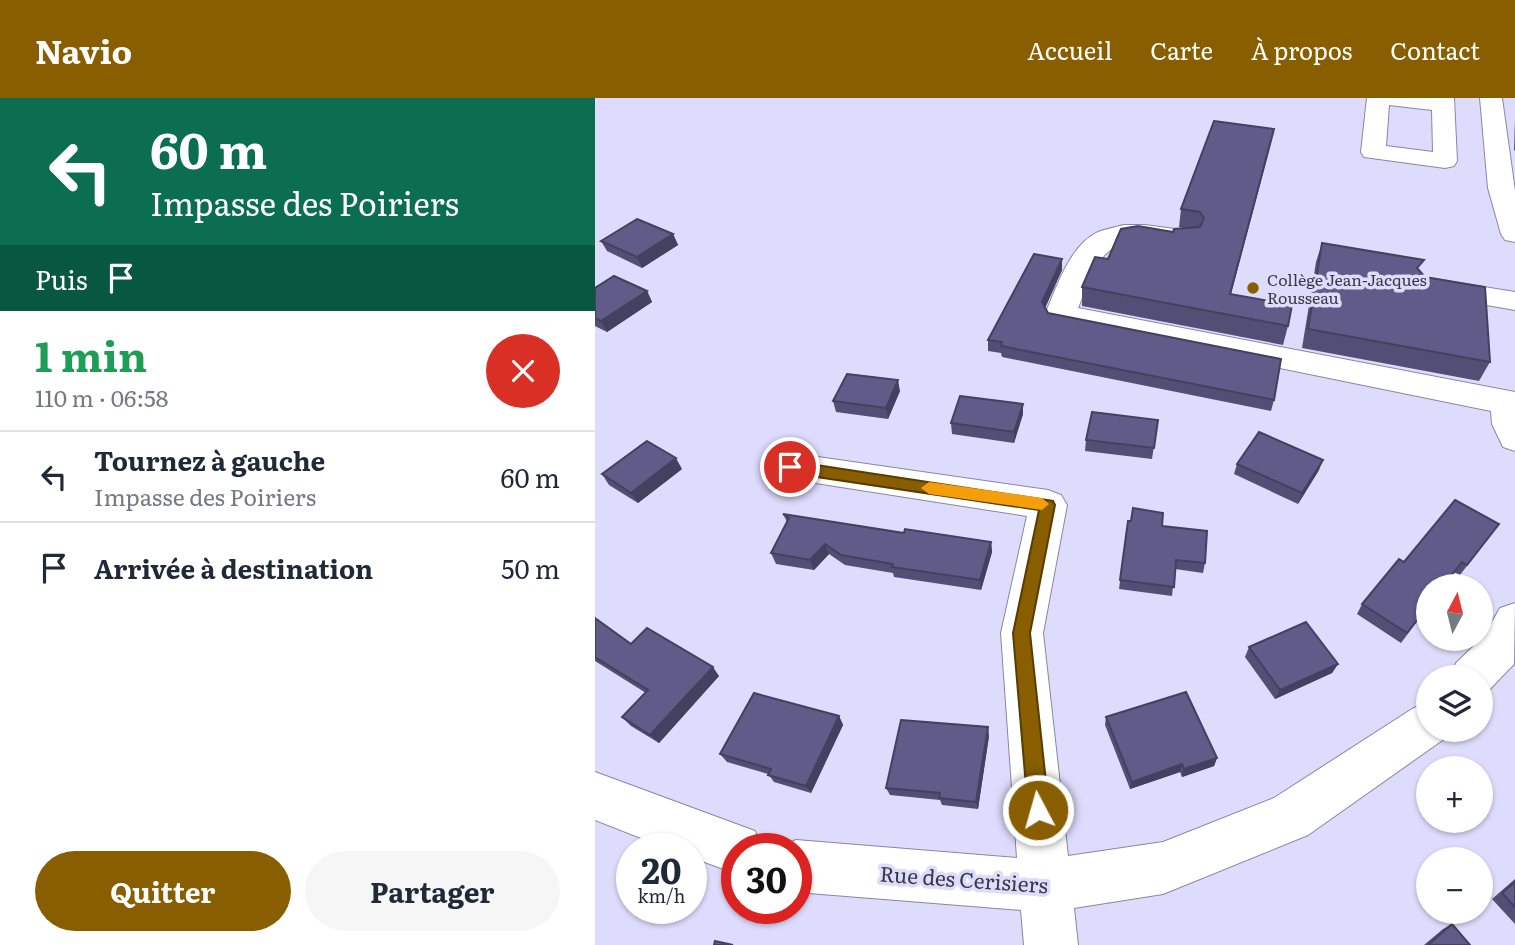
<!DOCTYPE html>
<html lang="fr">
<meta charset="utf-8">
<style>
:root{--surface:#fff;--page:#f6f6f7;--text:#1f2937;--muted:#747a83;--line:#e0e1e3;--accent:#885e00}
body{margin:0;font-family:Literata,serif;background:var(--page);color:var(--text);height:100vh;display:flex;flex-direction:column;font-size:26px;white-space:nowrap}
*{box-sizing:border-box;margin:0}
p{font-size:23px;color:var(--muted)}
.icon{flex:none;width:38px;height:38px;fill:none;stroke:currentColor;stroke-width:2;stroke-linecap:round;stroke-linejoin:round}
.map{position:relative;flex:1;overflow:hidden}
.drawer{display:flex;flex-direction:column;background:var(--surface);width:595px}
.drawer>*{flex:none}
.banner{background:#0b6e4f;color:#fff;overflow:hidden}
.needle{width:46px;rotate:7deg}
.controls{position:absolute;left:821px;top:476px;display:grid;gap:14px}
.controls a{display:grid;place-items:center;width:77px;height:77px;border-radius:50%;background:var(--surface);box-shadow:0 2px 5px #0004;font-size:35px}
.speed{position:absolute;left:21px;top:735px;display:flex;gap:14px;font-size:35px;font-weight:700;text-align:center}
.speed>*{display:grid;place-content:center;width:91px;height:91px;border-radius:50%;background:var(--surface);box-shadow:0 2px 5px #0004;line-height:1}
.speed small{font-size:18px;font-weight:400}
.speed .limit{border:10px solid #d22;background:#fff;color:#111}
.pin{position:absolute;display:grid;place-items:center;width:60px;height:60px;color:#fff;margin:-30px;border:4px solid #fff;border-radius:50%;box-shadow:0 2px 7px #0007}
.me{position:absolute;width:77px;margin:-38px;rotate:354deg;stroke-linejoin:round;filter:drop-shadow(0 0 5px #0008)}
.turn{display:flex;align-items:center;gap:24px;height:147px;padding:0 35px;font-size:32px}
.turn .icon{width:91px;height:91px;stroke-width:2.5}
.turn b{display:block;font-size:49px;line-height:60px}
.then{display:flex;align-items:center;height:66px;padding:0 35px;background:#0003;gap:14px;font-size:26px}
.round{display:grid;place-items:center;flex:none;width:74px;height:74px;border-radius:37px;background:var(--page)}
.overview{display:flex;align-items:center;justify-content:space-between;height:119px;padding:0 35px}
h1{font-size:42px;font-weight:700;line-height:52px;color:#1e9e55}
.cta{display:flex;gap:14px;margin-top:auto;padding:14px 35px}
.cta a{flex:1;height:80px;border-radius:42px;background:var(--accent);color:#fff;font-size:28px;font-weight:700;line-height:80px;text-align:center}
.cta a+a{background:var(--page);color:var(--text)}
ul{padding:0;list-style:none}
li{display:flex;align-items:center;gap:21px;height:91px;padding:0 35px;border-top:2px solid var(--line)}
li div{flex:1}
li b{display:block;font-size:26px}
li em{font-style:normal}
header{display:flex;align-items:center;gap:42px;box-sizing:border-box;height:98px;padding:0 35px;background:var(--accent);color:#fff}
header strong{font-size:33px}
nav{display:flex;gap:38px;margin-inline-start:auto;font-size:24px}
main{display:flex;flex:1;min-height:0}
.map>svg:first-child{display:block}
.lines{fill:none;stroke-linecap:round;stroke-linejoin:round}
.minor-casing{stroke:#8886a4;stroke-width:2}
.minor{fill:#fff;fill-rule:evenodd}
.wall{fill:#534e76}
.shaded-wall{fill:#434060}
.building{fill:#605b89;stroke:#434060;stroke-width:2}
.route{fill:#885e00;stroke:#583d00;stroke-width:2}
.slow{fill:#f59e0b}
.poi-dot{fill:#885e00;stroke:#dedcfd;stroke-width:2.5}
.labels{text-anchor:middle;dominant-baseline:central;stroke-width:7;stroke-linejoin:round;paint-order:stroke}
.far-poi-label{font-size:16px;fill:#3a3946;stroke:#dedcfd;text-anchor:start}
.near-street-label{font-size:21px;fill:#3a3946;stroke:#dedcfd}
</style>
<header>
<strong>Navio</strong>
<nav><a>Accueil</a><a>Carte</a><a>À propos</a><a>Contact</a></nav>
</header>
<main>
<section class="drawer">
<div class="banner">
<div class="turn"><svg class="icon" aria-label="left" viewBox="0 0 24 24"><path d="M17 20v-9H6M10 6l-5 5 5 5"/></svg><div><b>60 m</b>Impasse des Poiriers</div></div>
<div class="then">Puis<svg class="icon" aria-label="arrive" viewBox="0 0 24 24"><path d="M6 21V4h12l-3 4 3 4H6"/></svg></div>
</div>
<div class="overview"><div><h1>1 min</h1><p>110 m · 06:58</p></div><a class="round" style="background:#d93025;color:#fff"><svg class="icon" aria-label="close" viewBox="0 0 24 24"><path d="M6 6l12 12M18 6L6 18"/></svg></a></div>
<ul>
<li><svg class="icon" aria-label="left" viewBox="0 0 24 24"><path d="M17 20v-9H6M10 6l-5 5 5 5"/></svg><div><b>Tournez à gauche</b><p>Impasse des Poiriers</p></div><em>60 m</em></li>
<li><svg class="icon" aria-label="arrive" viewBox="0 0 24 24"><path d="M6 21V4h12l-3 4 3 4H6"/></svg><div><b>Arrivée à destination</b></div><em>50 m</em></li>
</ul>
<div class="cta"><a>Quitter</a><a>Partager</a></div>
</section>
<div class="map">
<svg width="920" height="847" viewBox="0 0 920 847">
<rect width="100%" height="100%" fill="#dedcfd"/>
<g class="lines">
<defs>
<g id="minor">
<path d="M772,0H859L862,63L859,68L850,70L769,59L766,54ZM794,7L837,12L838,54L791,48Z"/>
<path d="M885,0H907L920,93V144L910,142L906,136L893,90Z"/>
<path d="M529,127H550L587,132L591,138L587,144C574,147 562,144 549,143C504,142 498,175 483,210L920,294V353L908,349L897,326L896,313L454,223L450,216C462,189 474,148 503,134C511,131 521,129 529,127Z"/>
<path d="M839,181L920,194V212L829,196L824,190L829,184Z"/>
<path d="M195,355L453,392L466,397L472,407L448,535L473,758L568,744L679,700L817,611L833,604V632H854L849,641L713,737L568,796L479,810L483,847H429L426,812L201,794V751H182L201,742L422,760L406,535L432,418L182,379L177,369L182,359Z"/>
<path d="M920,505L919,566L893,593L886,596V579H855L861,565L889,538L905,510Z"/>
<path d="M0,674L160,733L167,751H142V776L96,759V751H74L0,722Z"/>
</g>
</defs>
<use href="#minor" class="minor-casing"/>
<use href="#minor" class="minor"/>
</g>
<g class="wall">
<path d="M920,21V53L919,52Z"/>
<path d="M675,48L636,196L693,228L688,247L487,208V189L513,161L588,130L584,129L586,111Z"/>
<path d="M78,136L83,147L47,170L12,153L6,143Z"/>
<path d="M727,145L824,173L895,264L884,283L707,250L721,164Z"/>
<path d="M467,161V172L450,209L453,215L679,302L676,313L407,259L406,255L393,253V242Z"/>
<path d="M0,190L52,193L57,204L12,234L0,228Z"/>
<path d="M305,293L293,321L241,314L238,303Z"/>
<path d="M428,316L419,345L357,336L356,325Z"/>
<path d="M563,322L557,361L490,353L491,342Z"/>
<path d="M642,366L724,372L703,406L639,376Z"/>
<path d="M87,371L43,405L14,387L7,376Z"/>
<path d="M188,416L309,435L396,444L397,454L386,492L299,479L298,475L250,467L234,456L219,472L181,466L176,455L192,424Z"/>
<path d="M533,423L567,428L610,465L608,475L580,471L577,498L524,491Z"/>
<path d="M904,426L865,477L859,474L806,545L762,516L767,506L809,464Z"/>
<path d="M0,520L36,546L124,578L64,645L36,628L27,619L51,595L0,563Z"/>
<path d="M654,549L743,566L737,575L680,601L650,559Z"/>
<path d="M244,618L248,627L216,695L179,684L173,676L132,664L125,656Z"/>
<path d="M511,619L622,660L619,668L587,679L585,674L535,691L510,627Z"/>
<path d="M394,638L383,711L347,707L345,702L295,697L291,690Z"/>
<path d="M920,781V826L897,801Z"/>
<path d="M857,826L875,847H829L848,831Z"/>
</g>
<g class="shaded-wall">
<path d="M679,31L675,48L631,214L635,196Z"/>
<path d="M78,136L83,147L47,170L42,159Z"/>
<path d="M467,161V172L448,215L447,204Z"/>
<path d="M52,193L57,204L12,234L6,223Z"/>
<path d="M303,282L305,293L293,321L291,310Z"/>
<path d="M428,306V316L419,345V334Z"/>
<path d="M81,360L87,371L43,405L36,395Z"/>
<path d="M728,362L724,372L703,406L707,395Z"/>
<path d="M396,444L397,454L386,492L385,482Z"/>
<path d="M230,446L234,456L219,472L215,462Z"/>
<path d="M743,566L737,575L680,601L685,592Z"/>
<path d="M118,569L124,578L64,645L55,637Z"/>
<path d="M244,618L248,627L216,695L211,688Z"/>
<path d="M393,629L394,638L383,711L381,704Z"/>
<path d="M622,660L619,668L587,679L589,671Z"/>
<path d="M587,666L585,674L535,691L537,684Z"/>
</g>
<g class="building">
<path d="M619,23L679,31L635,196L697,207L693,228L487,189L500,159L513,161L526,131L543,128L578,134L579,131L605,129L609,120L605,114L586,111Z"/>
<path d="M42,121L78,136L42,159L6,143Z"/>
<path d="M727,145L829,162L822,170L830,179L890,189L895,264L713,231Z"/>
<path d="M439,156L467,161L447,204L453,215L686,261L679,302L406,248L407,244L393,242Z"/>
<path d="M19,178L52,193L6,223L0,220V190Z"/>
<path d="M252,276L303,282L291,310L238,303Z"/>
<path d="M365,298L428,306L419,334L356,325Z"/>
<path d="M497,314L563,322L559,350L491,342Z"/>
<path d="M664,334L728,362L707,395L642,366Z"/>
<path d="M52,343L81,360L36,395L7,376Z"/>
<path d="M860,402L904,426L872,467L867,464L848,488H833V508L812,535L767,506L804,461L809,464Z"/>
<path d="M538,410L568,415L567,428L612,433L610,465L581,462L579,489L525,482L533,423H536Z"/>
<path d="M188,416L309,435L310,431L396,444L385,482L297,469L298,466L246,457L230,446L215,462L176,455L194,420Z"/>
<path d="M0,520L36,546L52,530L118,569L55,637L27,619L53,592L0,559Z"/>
<path d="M711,524L743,566L685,592L654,549Z"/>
<path d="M591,594L622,660L589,671L587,666L537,684L511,619Z"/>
<path d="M159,595L244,618L211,688L173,677L176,671L125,656Z"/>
<path d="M306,622L393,629L381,704L344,700L345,695L291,690Z"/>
<path d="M920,784V809L907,795Z"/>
<path d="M857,826L875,847H833Z"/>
<path d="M120,843L138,847H119Z"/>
</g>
<path class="route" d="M195,363L458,403L460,407L435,535L454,712L451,719L443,722L436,719L433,712L418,535L444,412L195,375L187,369Z"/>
<path class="slow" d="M334,384L447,400L454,406L447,412L334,396L326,390Z"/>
<circle class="poi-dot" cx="658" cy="190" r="7"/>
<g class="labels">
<g class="far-poi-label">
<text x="672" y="181">Collège Jean-Jacques<tspan x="672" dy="18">Rousseau</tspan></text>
</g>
<g class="near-street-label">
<text transform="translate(369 780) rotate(4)">Rue des Cerisiers</text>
</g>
</g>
</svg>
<div class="controls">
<a><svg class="needle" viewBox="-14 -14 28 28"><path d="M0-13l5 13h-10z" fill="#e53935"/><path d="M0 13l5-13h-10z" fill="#747a83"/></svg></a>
<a><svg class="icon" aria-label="layers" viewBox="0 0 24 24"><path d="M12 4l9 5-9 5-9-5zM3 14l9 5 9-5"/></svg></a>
<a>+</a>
<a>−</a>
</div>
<div class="speed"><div>20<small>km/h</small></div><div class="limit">30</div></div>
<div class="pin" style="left:195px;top:369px;background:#d93025"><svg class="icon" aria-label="arrive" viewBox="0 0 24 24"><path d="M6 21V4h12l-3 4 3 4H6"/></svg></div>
<svg class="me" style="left:443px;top:712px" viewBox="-20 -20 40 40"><circle r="17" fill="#885e00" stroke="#fff" stroke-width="3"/><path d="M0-11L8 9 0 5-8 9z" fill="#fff"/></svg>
</div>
</main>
